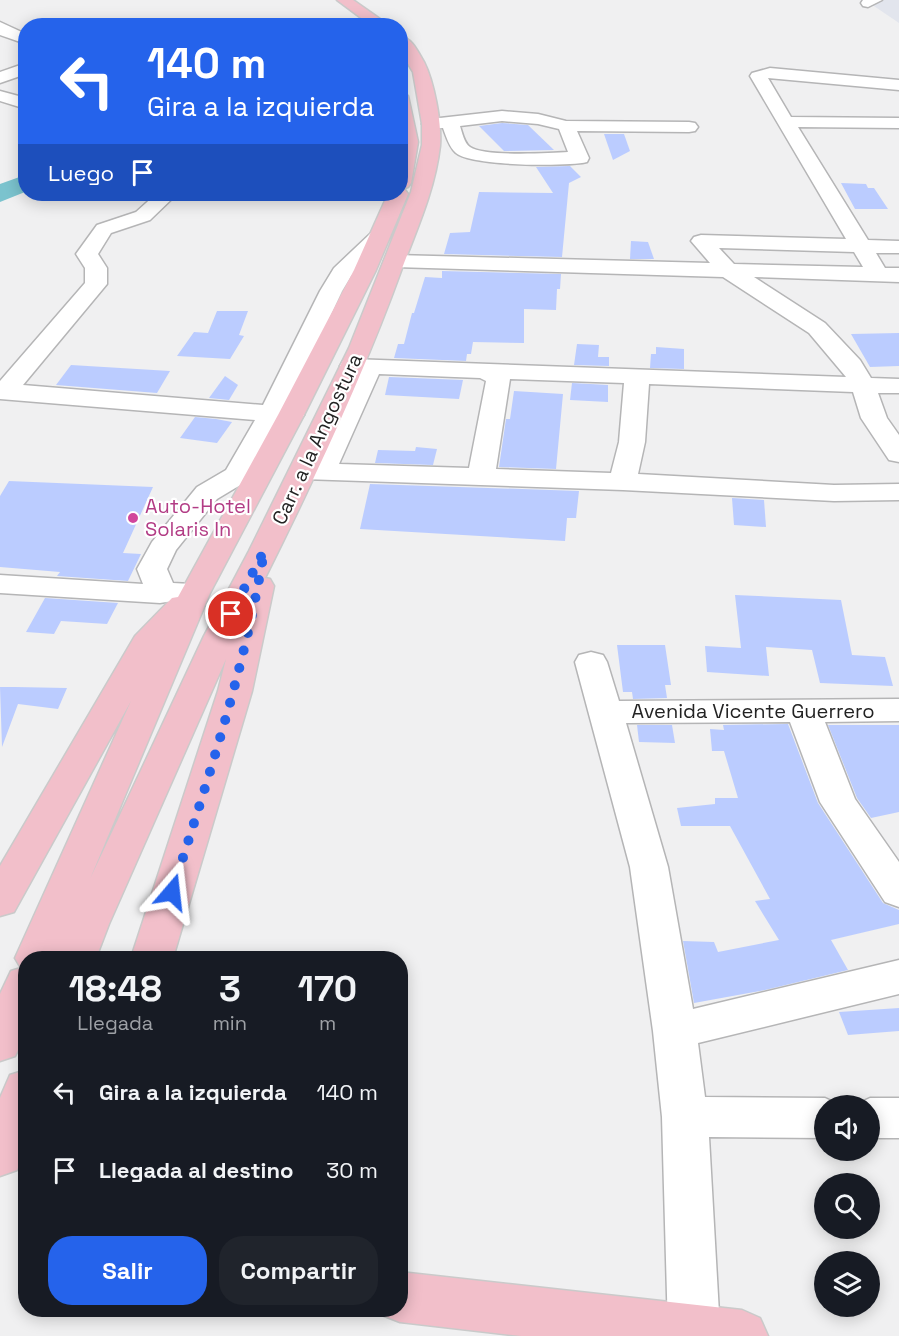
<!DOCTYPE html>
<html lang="es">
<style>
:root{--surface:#171b24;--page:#20242c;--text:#f1f3f6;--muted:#9ea1a6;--accent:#2563eb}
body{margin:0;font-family:"Space Grotesk",sans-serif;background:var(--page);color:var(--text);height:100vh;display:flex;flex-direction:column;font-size:22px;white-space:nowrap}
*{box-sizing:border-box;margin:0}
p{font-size:20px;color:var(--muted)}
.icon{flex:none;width:33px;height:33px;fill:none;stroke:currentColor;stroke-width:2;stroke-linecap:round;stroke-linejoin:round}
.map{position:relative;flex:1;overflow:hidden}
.details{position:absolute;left:18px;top:951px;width:390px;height:366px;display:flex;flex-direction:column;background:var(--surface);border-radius:24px;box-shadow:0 3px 15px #0003}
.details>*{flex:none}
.top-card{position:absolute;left:18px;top:18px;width:390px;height:183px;border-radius:24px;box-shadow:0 3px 15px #0003;background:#2563eb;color:#fff;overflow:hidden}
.fabs{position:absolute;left:814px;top:1095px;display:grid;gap:12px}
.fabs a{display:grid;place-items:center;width:66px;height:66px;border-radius:50%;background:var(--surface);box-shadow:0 3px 15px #0003;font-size:30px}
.pin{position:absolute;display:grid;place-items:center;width:51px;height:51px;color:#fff;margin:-26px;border:3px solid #fff;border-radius:50%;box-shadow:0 2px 6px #0007}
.me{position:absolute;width:66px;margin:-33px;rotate:17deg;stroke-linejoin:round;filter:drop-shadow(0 0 4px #0008)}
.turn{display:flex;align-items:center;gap:21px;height:126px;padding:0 30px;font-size:27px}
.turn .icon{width:78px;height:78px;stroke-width:2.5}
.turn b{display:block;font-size:42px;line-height:51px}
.then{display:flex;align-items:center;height:57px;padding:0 30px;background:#0003;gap:12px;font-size:22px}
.eta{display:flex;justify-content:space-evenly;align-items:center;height:102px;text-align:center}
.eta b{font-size:36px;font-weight:700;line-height:42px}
.cta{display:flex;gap:12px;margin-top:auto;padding:12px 30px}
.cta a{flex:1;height:69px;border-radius:24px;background:var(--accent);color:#fff;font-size:24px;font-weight:700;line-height:69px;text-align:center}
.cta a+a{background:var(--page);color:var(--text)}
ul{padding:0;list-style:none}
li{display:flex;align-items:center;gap:18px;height:78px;padding:0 30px}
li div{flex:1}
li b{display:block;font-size:22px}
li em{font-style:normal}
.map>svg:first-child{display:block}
.built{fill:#e2e5ed}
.water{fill:#7bc3ce}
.building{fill:#bcf}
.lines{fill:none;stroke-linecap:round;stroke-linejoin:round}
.minor-casing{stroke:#b5b5b6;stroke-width:3}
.major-casing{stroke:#cacaca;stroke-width:3}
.minor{fill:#fff;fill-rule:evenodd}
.major{fill:#f2bfca;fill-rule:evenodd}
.route{stroke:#2563eb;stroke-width:10;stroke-dasharray:0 18}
.hotel-dot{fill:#d1479c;stroke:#fff;stroke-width:2}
.labels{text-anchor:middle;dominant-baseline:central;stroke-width:4.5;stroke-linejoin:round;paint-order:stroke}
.street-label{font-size:20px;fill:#232323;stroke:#fff}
.hotel-label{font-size:20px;fill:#b23c85;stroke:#fff;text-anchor:start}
</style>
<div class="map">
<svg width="899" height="1336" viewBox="0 0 899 1336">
<rect width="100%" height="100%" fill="#f0f0f1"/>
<path class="built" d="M880,0H899V23L871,4Z"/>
<path class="water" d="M25,175V192L0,202V184Z"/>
<g class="building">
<path d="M502,123L528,125L554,150L504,151L479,126Z"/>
<path d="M604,134H624L630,151L613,160Z"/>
<path d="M570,166L581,177L569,183L562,257L444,254L450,233L470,232L479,192L553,193L536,167Z"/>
<path d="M841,183L866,184L868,188H874L888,209H855Z"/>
<path d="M631,241L648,242L654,259H630Z"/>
<path d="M442,271L561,274L560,289H557L556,310L524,309V343L473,342L471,354H467L466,361L394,358L398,344H404L412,313H414L425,277L442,278Z"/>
<path d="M217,311H248L239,335L244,336L230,359L177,356L194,332L208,333Z"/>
<path d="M899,333V366L870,367L851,334Z"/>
<path d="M577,344L599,345L598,357H609V366L574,365Z"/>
<path d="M656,347L684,349V369L650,368L651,354H656Z"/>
<path d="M71,365L170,371L157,393L56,385Z"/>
<path d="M225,376L238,385L229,400L209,398Z"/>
<path d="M389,377L463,380L459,399L385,395Z"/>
<path d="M572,383L608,385V402L570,400Z"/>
<path d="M514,391L563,394L556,469L499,467L506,419H510Z"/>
<path d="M195,417L216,419L232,422L217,443L180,438Z"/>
<path d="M416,447L437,449L433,465L375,463L378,450L415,451Z"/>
<path d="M9,481L153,487L123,553L141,554L128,581L57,576L60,572L0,567V496Z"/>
<path d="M370,484L579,491L576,518H567L565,541L360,529Z"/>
<path d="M732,498L764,500L766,527L734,525Z"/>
<path d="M735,595L841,600L852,655L885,657L893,686L820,683L812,650L766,647L769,676L707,672L705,646L741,648Z"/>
<path d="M45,598L118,603L107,624L61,621L54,634L26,632Z"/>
<path d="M617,645H665L671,685H665L667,698L633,699L632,692H623Z"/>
<path d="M0,687H15L67,688L58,709L18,704L2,747Z"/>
<path d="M788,724L818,803L883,903L899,910V924L831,940L848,970L765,990L694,1003L683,941L714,942L718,952L779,940L755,901L770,899L730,826H681L677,808L715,804V798H738L724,751H712L710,729L724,730L723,725Z"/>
<path d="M637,725H672L675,743L639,742Z"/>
<path d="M828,725H899V812L871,818L857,798Z"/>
<path d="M899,1008V1031L848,1035L839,1012Z"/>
</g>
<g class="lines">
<defs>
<g id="minor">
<path d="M863,0H882L868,7L863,6L861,3Z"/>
<path d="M0,22L26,34V44L0,35Z"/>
<path d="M26,63V74L0,83V72Z"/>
<path d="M770,68L899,80V90L768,78L791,117L899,118V128L798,127L868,240L899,241V253H876L885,268H899V282L754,277L825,323L860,360L871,378L899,379V393H878L887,418L899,435V462L889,460L861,418L853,392L649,384L645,442L638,474L834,485L899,484V500L834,501L623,490L303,479L293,477L289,471L293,465L312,463L355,373L343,371L340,366L343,361L352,359L846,377L809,333L723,277L395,267L387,266L384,261L387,256L395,255L710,263L691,241L694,237L701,235L846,239L750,76L752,73ZM719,248L854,252L863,267L734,264ZM379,374L480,378L486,381L469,468L339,464ZM510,379L624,383L619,442L611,473L496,469Z"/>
<path d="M0,91L26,98V109L0,101Z"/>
<path d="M502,111L538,114L566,121L689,122L695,123L698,127L695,131L689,132L577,131L589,158L587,162C567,167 470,166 456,153C449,147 446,136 443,128H425L422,124L425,120L431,119ZM502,121L538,124L559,129L568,152C550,153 484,157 470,147C464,143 462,132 460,126Z"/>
<path d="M156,194H177L150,220L111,233L98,254L107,268V284L23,385L263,405L320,291L334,268L371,233L378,231L385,233L388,237L351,276L342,291L288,407L300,410L304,415L300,420L280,422L247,481L217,499L176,550L167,569L173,583L191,584L195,591L191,598L160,603L0,593V575L143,584L137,569L152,542L197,487L226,470L255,420L0,399V381L85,283V268L76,254L97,225L136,212Z"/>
<path d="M591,652L603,655L607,662L619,701L899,699V721L825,722L855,799L899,862V907L885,902L820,802L790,722L626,723L668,867L693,1009L899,960V994L698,1043L705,1097L825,1098L842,1106H825V1138L709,1137L720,1331L718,1336H670L668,1331L662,1117L653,1031L630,867L575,662L579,655Z"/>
<path d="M870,1098H899V1138H870V1106H853Z"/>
</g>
<g id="major">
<path d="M337,0H353L390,26H372Z"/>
<path d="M400,36C412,38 418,52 424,62C434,82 442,123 440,146C435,190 416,231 401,271C363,376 315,478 265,578L270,579L274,586L252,691L173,958H131L218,691L226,659L109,924L96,958H26V1034L15,1056L0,1061V994L11,971L21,968L15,958L131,701L14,912L0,916V866L135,636L172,598L178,597L278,415L354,270L388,194H400V189L405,190L408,194L376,270L304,415L210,593L90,879L204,636L249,551L349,348L411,192L422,145V124L413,72L400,50Z"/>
<path d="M400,91L408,96L418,142L411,183L408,187L401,189Z"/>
<path d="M26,1070V1150L17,1170L0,1176V1098L10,1075Z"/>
<path d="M400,1272L742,1310L760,1318L768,1336H521L400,1322L382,1315L380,1310H400Z"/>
</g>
</defs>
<use href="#minor" class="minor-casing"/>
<use href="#major" class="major-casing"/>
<use href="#minor" class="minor"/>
<use href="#major" class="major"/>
</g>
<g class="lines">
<path class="route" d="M172,892C208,779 245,668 264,551L231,614"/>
</g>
<circle class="hotel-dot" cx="133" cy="518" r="6"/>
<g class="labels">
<g class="street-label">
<text transform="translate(317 439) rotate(-65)">Carr. a la Angostura</text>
<text x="753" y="711">Avenida Vicente Guerrero</text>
</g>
<g class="hotel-label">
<text x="145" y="506">Auto-Hotel<tspan x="145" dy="23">Solaris In</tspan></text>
</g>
</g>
</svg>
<div class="fabs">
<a><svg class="icon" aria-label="sound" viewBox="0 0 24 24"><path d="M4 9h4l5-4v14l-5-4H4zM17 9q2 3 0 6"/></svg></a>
<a><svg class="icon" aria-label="search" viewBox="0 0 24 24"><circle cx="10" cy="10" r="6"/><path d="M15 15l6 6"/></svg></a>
<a><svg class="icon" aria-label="layers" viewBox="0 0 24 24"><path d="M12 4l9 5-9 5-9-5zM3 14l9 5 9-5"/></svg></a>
</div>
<div class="pin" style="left:231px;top:614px;background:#d93025"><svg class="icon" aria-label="arrive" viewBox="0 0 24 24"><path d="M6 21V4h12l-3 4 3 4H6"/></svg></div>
<svg class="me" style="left:172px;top:892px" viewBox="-20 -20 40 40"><path d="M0-17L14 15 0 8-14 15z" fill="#2563eb" stroke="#fff" stroke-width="4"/></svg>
<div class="top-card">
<div class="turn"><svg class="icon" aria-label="left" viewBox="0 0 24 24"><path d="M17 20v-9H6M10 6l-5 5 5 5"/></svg><div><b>140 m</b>Gira a la izquierda</div></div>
<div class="then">Luego<svg class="icon" aria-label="arrive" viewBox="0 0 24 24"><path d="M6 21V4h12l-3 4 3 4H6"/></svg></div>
</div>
<section class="details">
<div class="eta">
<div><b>18:48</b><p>Llegada</p></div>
<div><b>3</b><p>min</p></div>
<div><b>170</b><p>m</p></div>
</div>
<ul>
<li><svg class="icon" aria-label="left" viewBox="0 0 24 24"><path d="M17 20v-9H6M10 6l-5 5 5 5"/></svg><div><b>Gira a la izquierda</b></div><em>140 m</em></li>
<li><svg class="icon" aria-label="arrive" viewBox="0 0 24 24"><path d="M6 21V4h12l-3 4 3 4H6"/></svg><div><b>Llegada al destino</b></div><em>30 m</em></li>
</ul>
<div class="cta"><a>Salir</a><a>Compartir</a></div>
</section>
</div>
